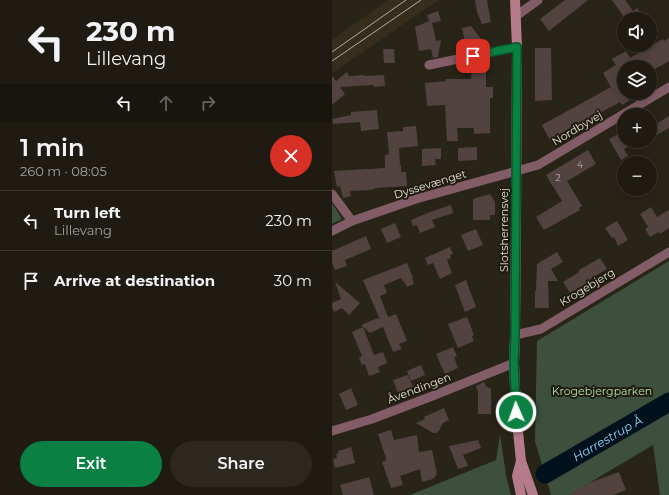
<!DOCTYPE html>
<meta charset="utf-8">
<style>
:root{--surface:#1f1b12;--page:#2c2820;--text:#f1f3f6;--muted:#a1a19f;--line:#3c3932;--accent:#0b8043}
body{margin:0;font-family:Montserrat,sans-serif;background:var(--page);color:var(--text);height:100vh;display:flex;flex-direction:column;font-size:15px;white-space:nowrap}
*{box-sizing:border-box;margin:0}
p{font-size:13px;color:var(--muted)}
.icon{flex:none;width:22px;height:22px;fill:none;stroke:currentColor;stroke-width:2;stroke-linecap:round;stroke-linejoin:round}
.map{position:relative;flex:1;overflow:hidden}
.drawer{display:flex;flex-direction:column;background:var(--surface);width:332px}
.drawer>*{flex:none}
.hud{background:#1f1b12;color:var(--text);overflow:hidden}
.controls{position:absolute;left:285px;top:12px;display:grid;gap:8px}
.controls a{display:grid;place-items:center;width:40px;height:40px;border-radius:50%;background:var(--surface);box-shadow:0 2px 10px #0003,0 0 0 1px var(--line);font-size:20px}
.pin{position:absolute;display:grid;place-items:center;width:34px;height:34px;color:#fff;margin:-17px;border-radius:8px;box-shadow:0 2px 6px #0006}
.me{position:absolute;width:44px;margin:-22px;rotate:358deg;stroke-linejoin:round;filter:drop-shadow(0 0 3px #0008)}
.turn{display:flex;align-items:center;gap:14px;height:84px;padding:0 20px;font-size:18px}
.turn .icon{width:52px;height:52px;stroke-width:2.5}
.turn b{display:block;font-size:28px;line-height:34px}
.lanes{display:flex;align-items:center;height:38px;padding:0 20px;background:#0003;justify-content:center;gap:20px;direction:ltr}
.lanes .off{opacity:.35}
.round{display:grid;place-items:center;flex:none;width:42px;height:42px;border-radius:21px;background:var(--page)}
.summary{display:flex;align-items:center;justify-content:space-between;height:68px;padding:0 20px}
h1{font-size:24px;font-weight:600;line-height:30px}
.primary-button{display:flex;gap:8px;margin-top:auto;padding:8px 20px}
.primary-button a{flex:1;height:46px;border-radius:24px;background:var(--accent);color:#fff;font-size:16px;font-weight:600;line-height:46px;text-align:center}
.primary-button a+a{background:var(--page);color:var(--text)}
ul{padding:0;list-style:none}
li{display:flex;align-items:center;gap:12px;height:60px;padding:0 20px;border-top:1px solid var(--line)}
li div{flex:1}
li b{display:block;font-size:15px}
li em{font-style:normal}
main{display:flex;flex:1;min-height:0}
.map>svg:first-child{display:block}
.built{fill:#362d1c}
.green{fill:#3c503d}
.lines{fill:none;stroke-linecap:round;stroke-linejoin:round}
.river{stroke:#00111d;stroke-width:19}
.building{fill:#524240}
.street{stroke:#825c66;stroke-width:9}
.secondary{stroke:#b67b8b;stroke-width:10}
.tram{stroke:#b3afa6;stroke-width:1}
.route-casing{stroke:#07532c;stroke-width:10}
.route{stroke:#0b8043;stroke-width:7}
.labels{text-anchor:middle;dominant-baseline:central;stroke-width:4;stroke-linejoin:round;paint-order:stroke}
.number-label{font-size:9px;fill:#c0b9b4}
.street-label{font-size:11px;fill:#e5e1da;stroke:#201b0f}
.park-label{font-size:11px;fill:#aee0b1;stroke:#201b0f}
.water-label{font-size:12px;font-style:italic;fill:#90d1f5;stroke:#201b0f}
</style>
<main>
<section class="drawer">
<div class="hud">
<div class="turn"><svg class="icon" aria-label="left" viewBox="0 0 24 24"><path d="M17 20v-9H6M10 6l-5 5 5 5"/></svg><div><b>230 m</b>Lillevang</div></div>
<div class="lanes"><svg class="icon" aria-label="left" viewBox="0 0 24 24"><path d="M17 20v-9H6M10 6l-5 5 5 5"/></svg><svg class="icon off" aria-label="ahead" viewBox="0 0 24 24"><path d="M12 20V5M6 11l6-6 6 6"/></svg><svg class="icon off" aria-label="right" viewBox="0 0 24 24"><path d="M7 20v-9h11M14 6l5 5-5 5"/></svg></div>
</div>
<div class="summary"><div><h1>1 min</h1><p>260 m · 08:05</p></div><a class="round" style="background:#d93025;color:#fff"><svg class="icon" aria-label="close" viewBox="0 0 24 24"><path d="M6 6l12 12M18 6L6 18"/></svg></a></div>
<ul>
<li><svg class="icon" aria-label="left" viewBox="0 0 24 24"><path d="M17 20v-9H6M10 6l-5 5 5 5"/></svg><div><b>Turn left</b><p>Lillevang</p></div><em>230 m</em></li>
<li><svg class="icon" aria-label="arrive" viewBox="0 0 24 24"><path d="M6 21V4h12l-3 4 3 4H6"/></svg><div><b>Arrive at destination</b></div><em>30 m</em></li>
</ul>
<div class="primary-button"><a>Exit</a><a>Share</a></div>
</section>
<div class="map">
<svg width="337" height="495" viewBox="0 0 337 495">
<rect width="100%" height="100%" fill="#292418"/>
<path class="built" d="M56,0H107L0,73V40Z"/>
<g class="green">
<path d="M0,203L10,219L0,224Z"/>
<path d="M337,261V495H328L321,445L237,495H219L203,441L205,341Z"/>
<path d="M168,434L174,475L179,495H78L164,460Z"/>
</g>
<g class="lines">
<path class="river" id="s1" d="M213,474L337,402"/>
</g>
<g class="building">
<path d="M143,0H155L159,22L150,24L145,12Z"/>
<path d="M233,0H256L217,31L208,19Z"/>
<path d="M280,0H293L301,11L305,8L313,19H289L292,17Z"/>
<path d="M106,11L109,21L100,23L104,41L109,40L106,57L101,58L99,49L87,51L83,27L97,21L95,15Z"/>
<path d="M139,26L149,39L133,42L130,28Z"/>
<path d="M337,38V61L318,72V67H292V93H294L298,100L290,105L288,102L218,140L210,125L279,87L271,73L284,65L280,59L294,51L298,58L331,39L332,41Z"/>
<path d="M203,48H219L220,100L203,101Z"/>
<path d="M51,49H62L63,63H52Z"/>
<path d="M140,71H154V87H161V98H158V133L142,134V128H125L126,141H115L113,105L95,106L93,83L114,81V79H139Z"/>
<path d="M15,72L17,76L32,75V76L52,75L53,86L42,87L41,85L8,87L13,94L0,105V76L4,81Z"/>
<path d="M45,110L47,129L29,131L28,122L1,124L0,119L19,115V112Z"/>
<path d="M337,116V128L318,139V128Z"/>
<path d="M84,126L86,146L67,148L68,165H69V172H74L75,186L44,188L39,190L18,191L19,196L11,198L8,186L5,187L2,171L53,168V155L57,154L55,132L71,131V127Z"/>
<path d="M288,133L292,139V141H308L292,149L296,156L289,160L277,139Z"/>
<path d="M145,147V160L126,161V148Z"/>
<path d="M109,148V159H103L104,165L90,166V149Z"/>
<path d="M256,150L264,164L235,181L250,206L247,208L248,210L212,230L204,217L230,201L214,175Z"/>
<path d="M158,194L163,202V215H158V220H141V199Z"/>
<path d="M119,205L121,213L100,220L103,227L88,233L85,225L81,226L79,220L98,212Z"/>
<path d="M319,207L325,217L337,210V228L328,234L327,232L318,237L313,229L316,227L308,214Z"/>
<path d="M285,221L296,240L286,246L282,237L280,238L273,228Z"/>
<path d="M63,223L69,237L55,243L49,229Z"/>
<path d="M144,229L151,245L136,251L129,235Z"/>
<path d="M34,236L39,249L13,260L15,266L3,270L0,262V251Z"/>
<path d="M118,247L121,254L118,255L119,258L115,260L120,273L108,279L101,263L96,265L93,258Z"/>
<path d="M225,252L231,262L219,269L226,281H216L217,308H203V291H204L205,264Z"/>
<path d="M268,258L275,269L258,279L259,281L238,293L231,282L247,272V270Z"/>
<path d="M75,263L81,278H80L82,284L75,287L72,281L71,282L69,278L52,285L55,293L48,296L56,317L64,314L75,341L67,344L70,349L61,352L51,327L38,333L29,325L46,318L48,320L31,280Z"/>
<path d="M134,280L144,307L133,312L123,285Z"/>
<path d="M3,282L28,303L17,315L10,308L2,312L0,307V303L9,299Z"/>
<path d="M135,317L142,335L140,336L142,341L126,348L116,324Z"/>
<path d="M31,327L42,355L51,352L55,363L46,367L48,372L37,376L33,364L30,365L27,358L30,356L20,332Z"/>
<path d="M121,347L125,356L122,357L126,368L113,374L104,354Z"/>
<path d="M89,365L93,375L79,381L75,371Z"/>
<path d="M76,375L81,387L66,393L61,380Z"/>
<path d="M152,382L154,386L159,389V414H146V392L144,386Z"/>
<path d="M19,388L26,405L14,410L7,394Z"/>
<path d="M112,408L117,420L111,423L107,431L104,433H101L84,423L93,419L92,417Z"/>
<path d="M59,430L62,440L85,435L87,452L100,450L105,474L101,479L90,482L88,469L68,476L71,485L59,488L50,462L54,461L53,459L54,458L46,434Z"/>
<path d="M146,440L149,448L131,455L136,466L126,469L117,446Z"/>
<path d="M19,447L23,463L3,468L1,459L5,458L4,454H6V451Z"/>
<path d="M287,472L294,490L281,495H237L257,483Z"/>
<path d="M37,477L42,495H11L8,485Z"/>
</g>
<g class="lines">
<g class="street">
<path d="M184,16L206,0"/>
<path d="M97,65L185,47"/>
<path d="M0,194L20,221"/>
<path d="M0,231L20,221L84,199L206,165L337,87"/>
<path d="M183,335L209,329L337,252"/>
<path d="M0,431L40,419L103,395L182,363"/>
</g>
<g class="secondary">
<path d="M183,0L185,47L184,221L183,335L182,363L184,412L189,461L201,495"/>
<path d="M189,461L185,476L189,495"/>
</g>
<g class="tram">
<path d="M0,52L74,0"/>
<path d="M0,61L89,0"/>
</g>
</g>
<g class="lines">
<defs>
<path id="route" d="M141,56L185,47L183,335L182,363L184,412"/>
</defs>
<use href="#route" class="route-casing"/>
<use href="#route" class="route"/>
</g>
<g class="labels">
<g class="number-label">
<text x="248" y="164">4</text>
<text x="226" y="177">2</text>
</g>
<g class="street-label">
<text transform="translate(245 128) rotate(-31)">Nordbyvej</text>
<text transform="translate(98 184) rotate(-17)">Dyssevænget</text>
<text transform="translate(172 230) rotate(-90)">Slotsherrensvej</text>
<text transform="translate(255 287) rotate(-31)">Krogebjerg</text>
<text transform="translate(87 388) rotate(-21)">Åvendingen</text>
</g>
<g class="park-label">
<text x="270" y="391">Krogebjergparken</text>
</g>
<g class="water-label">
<text stroke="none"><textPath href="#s1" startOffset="72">Harrestrup Å</textPath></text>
</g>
</g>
</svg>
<div class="controls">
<a><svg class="icon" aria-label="sound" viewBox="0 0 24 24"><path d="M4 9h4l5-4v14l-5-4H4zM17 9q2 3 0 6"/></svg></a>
<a><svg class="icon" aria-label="layers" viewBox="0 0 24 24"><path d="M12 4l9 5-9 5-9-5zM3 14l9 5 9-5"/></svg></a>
<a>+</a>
<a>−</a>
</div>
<div class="pin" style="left:141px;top:56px;background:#d93025"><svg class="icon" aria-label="arrive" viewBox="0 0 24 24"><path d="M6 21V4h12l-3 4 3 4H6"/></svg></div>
<svg class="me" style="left:184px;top:412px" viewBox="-20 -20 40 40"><circle r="17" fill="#0b8043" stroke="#fff" stroke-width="3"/><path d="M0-11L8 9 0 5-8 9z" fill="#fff"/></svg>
</div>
</main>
